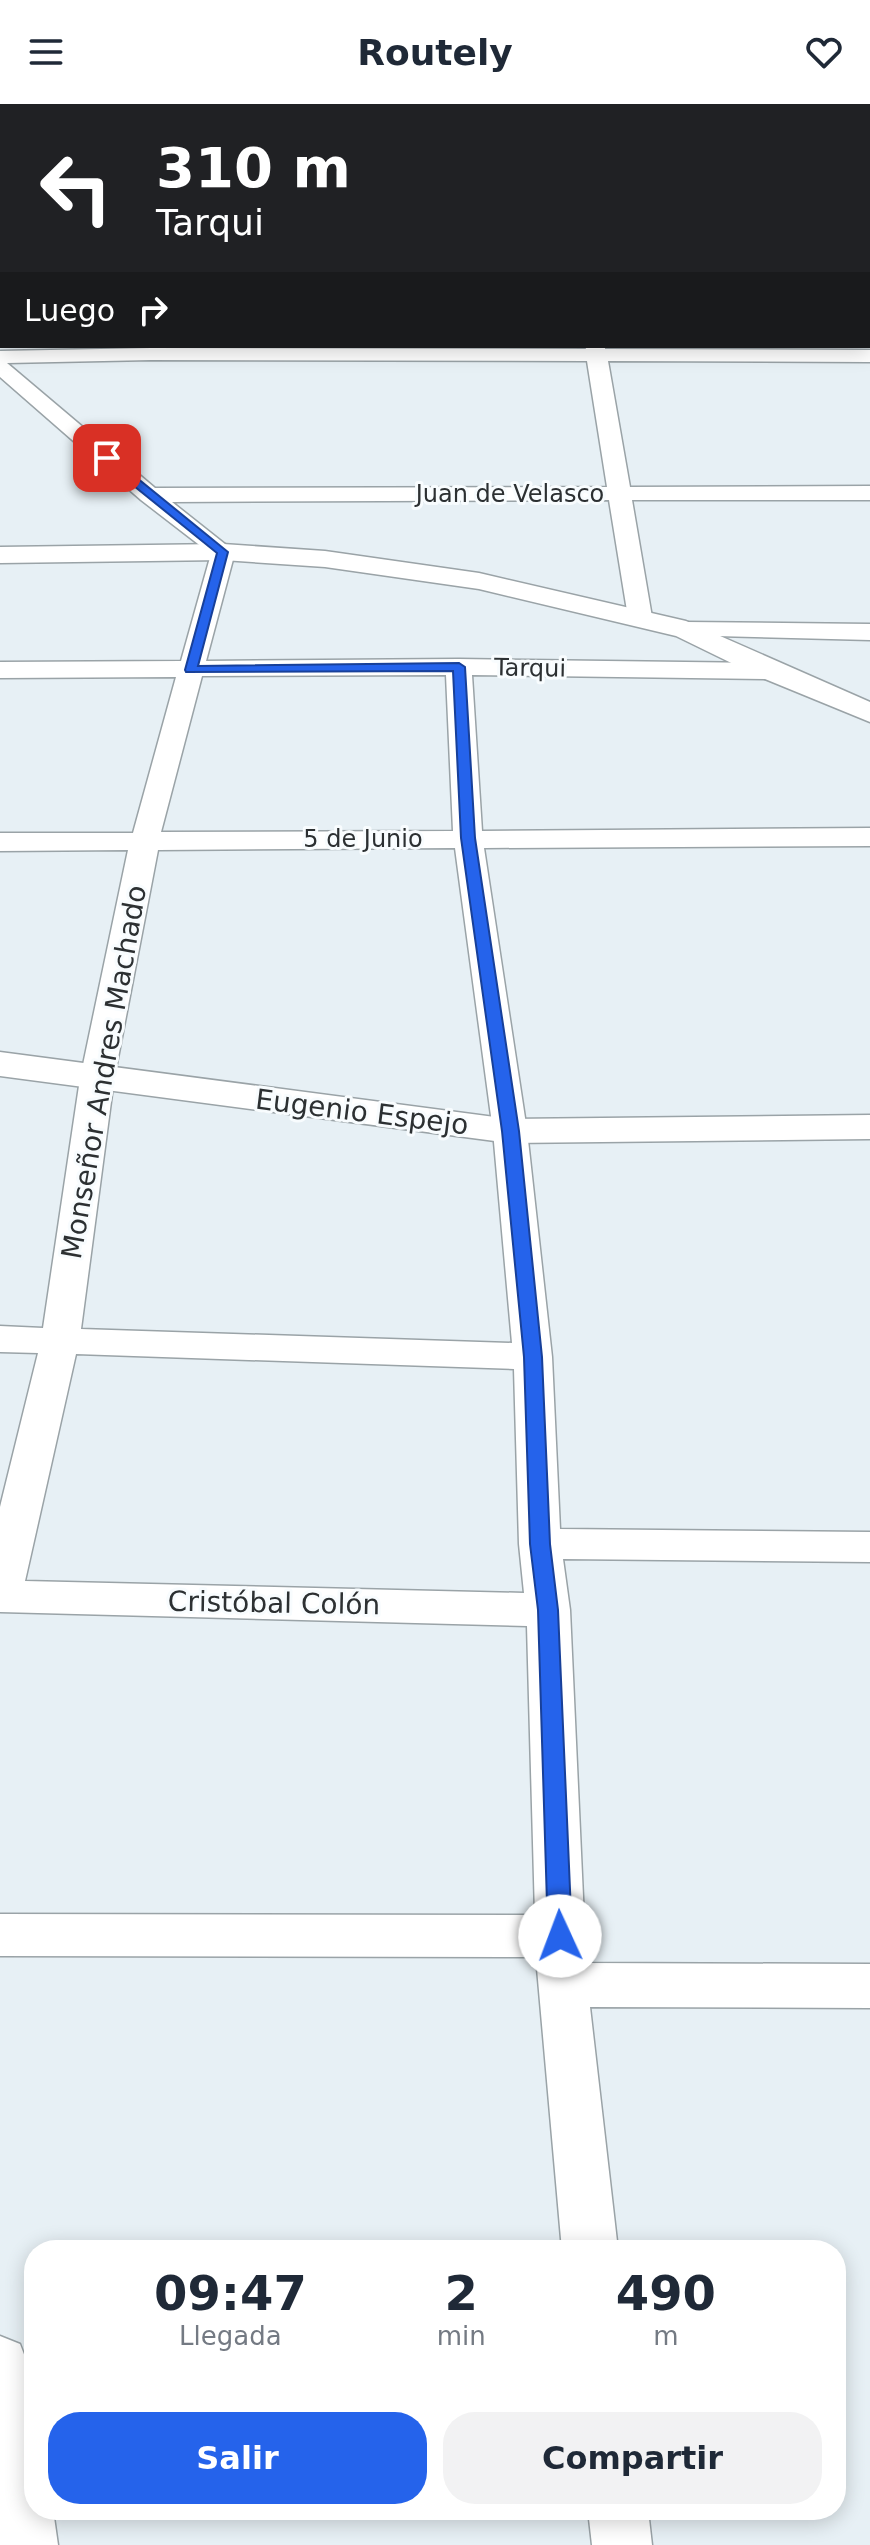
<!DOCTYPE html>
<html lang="es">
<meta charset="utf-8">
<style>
:root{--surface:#fff;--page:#f2f2f3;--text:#1f2937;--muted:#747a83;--accent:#2563eb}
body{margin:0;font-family:"DejaVu Sans",sans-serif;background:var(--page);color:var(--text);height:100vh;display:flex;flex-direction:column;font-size:30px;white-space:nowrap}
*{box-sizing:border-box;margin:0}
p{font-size:26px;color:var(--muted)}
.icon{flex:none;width:44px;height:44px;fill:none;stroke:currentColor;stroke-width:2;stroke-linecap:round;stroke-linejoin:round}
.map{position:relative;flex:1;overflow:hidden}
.panel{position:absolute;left:24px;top:2136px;width:822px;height:280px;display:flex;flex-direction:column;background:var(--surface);border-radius:32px;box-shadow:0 4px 20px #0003}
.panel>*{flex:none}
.hud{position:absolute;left:0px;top:0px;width:870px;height:244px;box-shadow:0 4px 20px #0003;background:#202124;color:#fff;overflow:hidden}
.pin{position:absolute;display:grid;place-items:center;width:68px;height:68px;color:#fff;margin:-34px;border-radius:16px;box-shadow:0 4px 12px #0006}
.me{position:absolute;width:88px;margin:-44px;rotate:358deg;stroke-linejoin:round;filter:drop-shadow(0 0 6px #0008)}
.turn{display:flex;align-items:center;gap:28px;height:168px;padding:0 24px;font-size:36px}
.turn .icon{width:104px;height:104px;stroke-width:2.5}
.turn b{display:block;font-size:56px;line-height:68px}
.then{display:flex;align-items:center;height:76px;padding:0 24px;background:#0003;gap:16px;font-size:30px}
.eta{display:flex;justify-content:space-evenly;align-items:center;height:136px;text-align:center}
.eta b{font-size:48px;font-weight:600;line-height:56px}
.cta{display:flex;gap:16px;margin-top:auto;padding:16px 24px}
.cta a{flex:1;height:92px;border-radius:32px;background:var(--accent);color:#fff;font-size:32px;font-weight:600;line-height:92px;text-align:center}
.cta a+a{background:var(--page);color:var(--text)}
header{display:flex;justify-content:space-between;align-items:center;height:104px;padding:0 24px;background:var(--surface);font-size:36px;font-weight:600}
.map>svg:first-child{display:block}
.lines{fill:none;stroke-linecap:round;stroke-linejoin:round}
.street-casing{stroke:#9aa3a7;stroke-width:3}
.secondary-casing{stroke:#9aa3a7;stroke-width:3}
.primary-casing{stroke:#9aa3a7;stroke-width:3}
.street{fill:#fff;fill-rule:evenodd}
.secondary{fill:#fff;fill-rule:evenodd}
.primary{fill:#fff;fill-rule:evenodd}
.route{fill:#2563eb;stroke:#184099;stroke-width:2}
.labels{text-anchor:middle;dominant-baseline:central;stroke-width:6;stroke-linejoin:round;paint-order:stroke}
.far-street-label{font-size:24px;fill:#2c3032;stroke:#f8fcfe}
.street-label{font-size:28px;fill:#2c3032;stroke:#f8fcfe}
</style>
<header><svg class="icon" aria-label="menu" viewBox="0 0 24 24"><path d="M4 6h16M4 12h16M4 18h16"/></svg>Routely<svg class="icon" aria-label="heart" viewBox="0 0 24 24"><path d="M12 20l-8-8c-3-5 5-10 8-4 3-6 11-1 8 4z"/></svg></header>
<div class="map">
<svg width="870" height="2441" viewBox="0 0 870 2441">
<rect width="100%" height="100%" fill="#e7f0f5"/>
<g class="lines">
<defs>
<g id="street">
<path d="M49,0H77L79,2H51Z"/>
<path d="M218,0H236L216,2Z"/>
<path d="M531,0H547L548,2H532Z"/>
<rect x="0" y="3" width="2" height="10"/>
<path d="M868,5L870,6V17L868,16Z"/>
<rect x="868" y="82" width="2" height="10"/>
<rect x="0" y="119" width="2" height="11"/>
<rect x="868" y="155" width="2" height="10"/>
<path d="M585,242H605V245L870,246V258L608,257L630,383L870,382V396H632L652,513L649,518H631L628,513L609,396L172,398L235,448L206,557L459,555L771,559L780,562L784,567L780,572L771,575L472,571L482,727L870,724V742L484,744L527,1027L552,1253L560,1425L870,1428V1458L563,1455L570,1506L586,1859L870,1860V1904L590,1903L618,2146H562L536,1853L0,1852V1810L535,1811L527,1522L0,1508V1403L38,1249L0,1248V1222L43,1224L80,975L128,746L0,747V729H133L176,573L0,574V558L181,557L211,450L141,396L0,273V247L151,244L586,245ZM151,256L587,257L607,383L155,384L7,259ZM446,571L453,727L161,728L202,572ZM455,744L493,1027L512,1239L81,1225L114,975L158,746ZM76,1250L514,1265L519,1440L524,1489L25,1477Z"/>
<path d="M686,518L870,520V536L677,531L673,526L677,521Z"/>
<path d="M0,2232L20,2240C42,2291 34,2351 34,2406H53L58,2441H0Z"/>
<path d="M588,2406H648L652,2441H592Z"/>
</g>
<g id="secondary">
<path d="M223,440L325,447L479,469L686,517L870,598V618L760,573L676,532L479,485L325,463L223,456L0,459V443Z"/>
<path d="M0,948L510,1015L870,1011V1035L510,1039L0,972Z"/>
</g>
<g id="primary">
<path d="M298,0H321L297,2Z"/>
<path d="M345,0H368L344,2Z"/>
<rect x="0" y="108" width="2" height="12"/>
</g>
</defs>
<use href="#street" class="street-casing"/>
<use href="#secondary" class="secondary-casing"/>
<use href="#primary" class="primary-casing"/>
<use href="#street" class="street"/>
<use href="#secondary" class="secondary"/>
<use href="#primary" class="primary"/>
</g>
<path class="route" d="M103,352H110L228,448L198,562L459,559L465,563L475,734L519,1027L542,1253L550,1440L558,1506L572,1832L569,1839L560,1842L552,1839L548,1832L538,1506L530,1440L524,1253L502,1027L461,734L453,567L186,568L185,566L217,449L103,357Z"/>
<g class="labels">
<g class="far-street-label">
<text x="510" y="390">Juan de Velasco</text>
<text transform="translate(530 564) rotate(1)">Tarqui</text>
<text x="363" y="735">5 de Junio</text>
</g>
<g class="street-label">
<text transform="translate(104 968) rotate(-80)">Monseñor Andres Machado</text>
<text transform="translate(362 1008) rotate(7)">Eugenio Espejo</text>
<text transform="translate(274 1499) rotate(1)">Cristóbal Colón</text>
</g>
</g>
</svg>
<div class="pin" style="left:107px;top:354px;background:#d93025"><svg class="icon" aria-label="arrive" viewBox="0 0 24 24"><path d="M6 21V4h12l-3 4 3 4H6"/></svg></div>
<svg class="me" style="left:560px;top:1832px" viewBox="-20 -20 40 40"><circle r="19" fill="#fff"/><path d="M0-13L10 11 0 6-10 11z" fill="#2563eb"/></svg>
<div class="hud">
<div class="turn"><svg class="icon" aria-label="left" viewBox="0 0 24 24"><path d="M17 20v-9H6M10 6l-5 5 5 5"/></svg><div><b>310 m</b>Tarqui</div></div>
<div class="then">Luego<svg class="icon" aria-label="right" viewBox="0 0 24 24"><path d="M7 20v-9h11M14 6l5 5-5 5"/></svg></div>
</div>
<section class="panel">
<div class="eta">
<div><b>09:47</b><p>Llegada</p></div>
<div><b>2</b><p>min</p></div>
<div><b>490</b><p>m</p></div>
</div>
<div class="cta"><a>Salir</a><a>Compartir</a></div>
</section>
</div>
